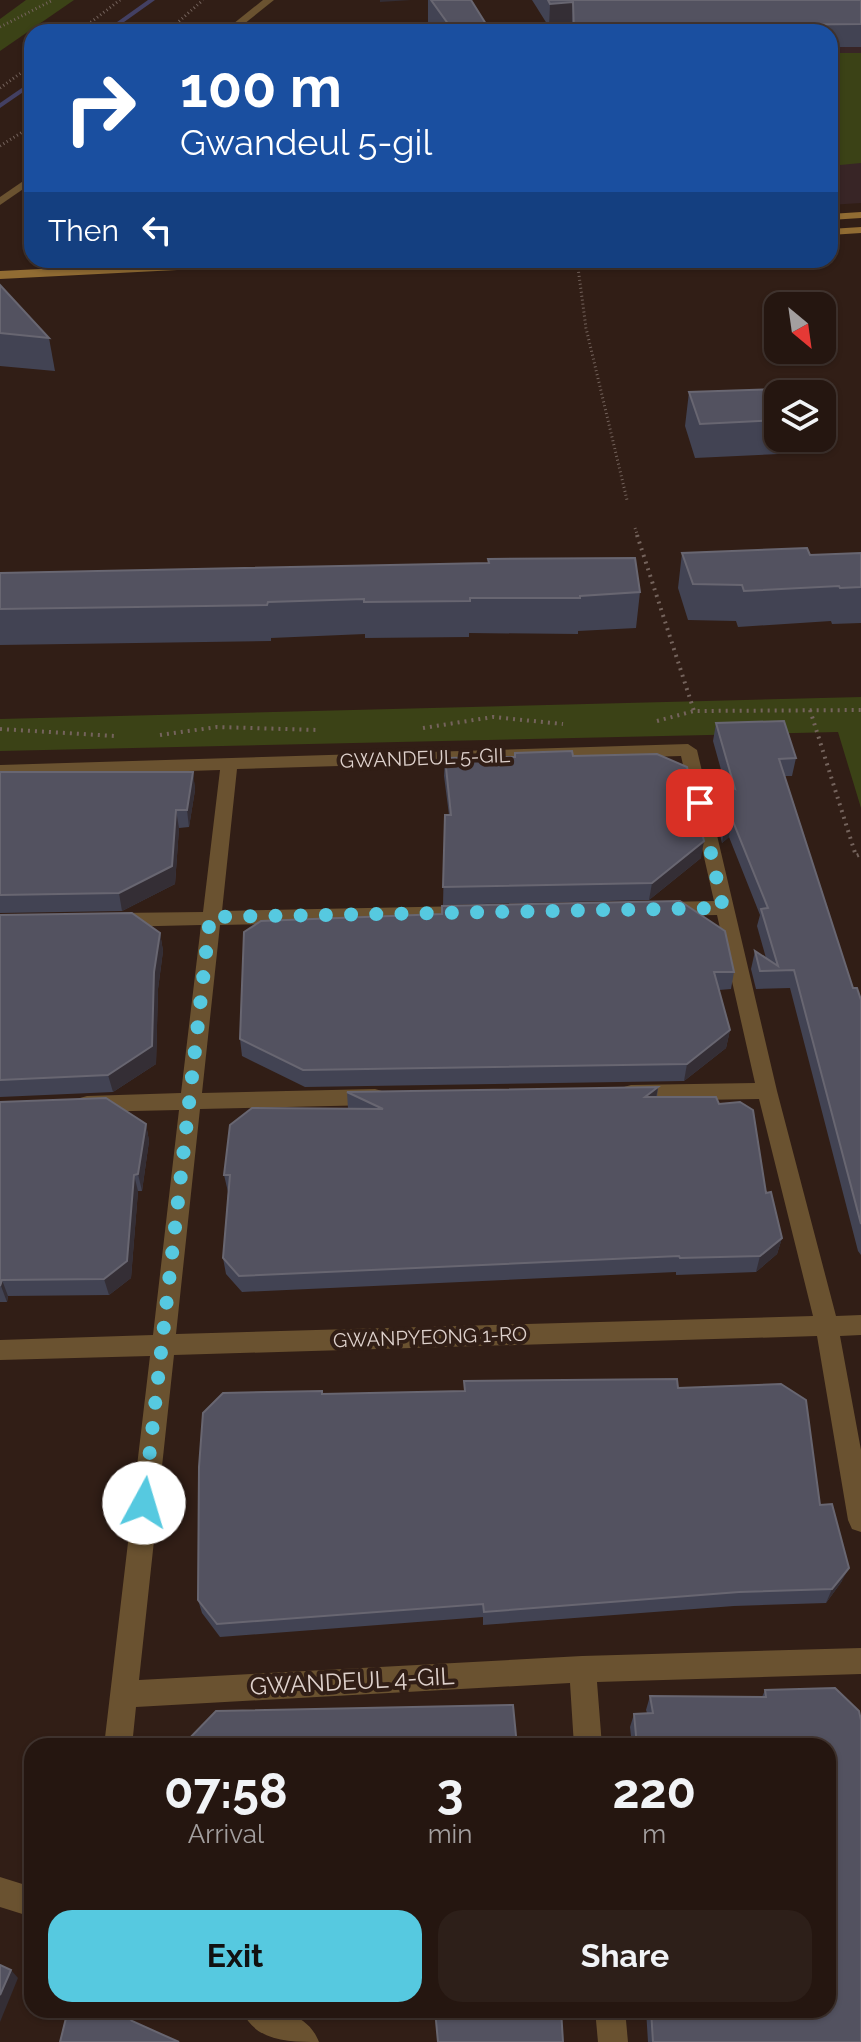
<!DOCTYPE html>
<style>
:root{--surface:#251610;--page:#2d1f19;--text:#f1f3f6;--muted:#a39f9f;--line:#423530;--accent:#56c9e0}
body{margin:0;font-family:Raleway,sans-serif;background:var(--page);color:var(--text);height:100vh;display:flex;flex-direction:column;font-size:30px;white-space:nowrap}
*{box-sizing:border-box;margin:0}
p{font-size:26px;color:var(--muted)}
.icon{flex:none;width:44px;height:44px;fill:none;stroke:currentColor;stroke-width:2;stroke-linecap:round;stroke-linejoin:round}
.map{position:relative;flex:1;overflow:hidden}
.side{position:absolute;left:24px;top:1738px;width:812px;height:280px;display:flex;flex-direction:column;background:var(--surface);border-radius:24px;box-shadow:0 2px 6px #0004,0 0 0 2px var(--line)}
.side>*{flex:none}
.hud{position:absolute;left:24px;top:24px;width:814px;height:244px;border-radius:24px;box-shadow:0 2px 6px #0004,0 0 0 2px var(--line);background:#1a4fa0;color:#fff;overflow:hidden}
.needle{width:52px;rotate:151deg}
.fabs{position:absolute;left:764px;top:292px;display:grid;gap:16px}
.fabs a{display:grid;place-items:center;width:72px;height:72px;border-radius:16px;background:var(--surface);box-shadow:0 2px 6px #0004,0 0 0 2px var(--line);font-size:40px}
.pin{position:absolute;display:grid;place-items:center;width:68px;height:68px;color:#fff;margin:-34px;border-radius:16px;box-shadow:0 4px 12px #0006}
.me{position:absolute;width:88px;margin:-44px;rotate:6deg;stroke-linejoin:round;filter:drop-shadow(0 0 6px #0008)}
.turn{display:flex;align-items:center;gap:28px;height:168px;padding:0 24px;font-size:36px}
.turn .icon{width:104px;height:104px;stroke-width:2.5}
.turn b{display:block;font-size:56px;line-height:68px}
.then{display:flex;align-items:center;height:76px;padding:0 24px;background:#0003;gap:16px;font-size:30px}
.eta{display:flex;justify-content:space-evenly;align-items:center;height:136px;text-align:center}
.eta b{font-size:48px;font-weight:700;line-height:56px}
.cta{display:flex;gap:16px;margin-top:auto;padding:16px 24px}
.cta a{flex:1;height:92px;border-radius:24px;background:var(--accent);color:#111;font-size:32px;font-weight:700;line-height:92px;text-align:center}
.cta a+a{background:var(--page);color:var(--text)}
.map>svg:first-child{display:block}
.education{fill:#382526}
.green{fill:#3b4216}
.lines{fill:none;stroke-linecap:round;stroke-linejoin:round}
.stream{fill:#434063;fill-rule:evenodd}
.path-far1{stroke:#74635c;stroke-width:3;stroke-dasharray:1 3;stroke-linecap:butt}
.path{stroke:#74635c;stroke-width:4;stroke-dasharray:2 5;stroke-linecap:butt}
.street{fill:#6a5230;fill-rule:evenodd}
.secondary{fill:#916c33;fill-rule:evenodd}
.wall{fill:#424353}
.shaded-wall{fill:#342e35}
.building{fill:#535260;stroke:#686671;stroke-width:2}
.route{stroke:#56c9e0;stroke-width:14;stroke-dasharray:0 25.2}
.labels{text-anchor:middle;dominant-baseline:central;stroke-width:8;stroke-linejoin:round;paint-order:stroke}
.street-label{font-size:20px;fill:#ded1cc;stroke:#311e16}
.near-street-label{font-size:24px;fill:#ded1cc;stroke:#311e16}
</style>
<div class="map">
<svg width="861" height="2042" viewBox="0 0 861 2042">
<rect width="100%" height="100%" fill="#311e16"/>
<path class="education" d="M861,20V203L830,205V32H556V24Z"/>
<g class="green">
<path d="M26,0H74L0,51V19Z"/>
<path d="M830,53H861V163L830,166Z"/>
<path d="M861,697V808L838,732L0,751V719Z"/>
</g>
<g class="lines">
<g class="stream">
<path d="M148,0H155L110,32H103Z"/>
<path d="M32,81V86L0,108V103Z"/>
</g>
<g class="path-far1">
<path d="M0,27L53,0"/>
<path d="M78,32L120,0"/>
<path d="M167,32L203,0"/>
<path d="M184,32L202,26"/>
<path d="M0,88L32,65"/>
<path d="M0,146L32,126"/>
<path d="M577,260L586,328L627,500"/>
<path d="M635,528L638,537"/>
</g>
<g class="path">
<path d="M637,535L694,711"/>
<path d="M810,710L856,856L861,854"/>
<path d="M657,721L694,711L861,710"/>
<path d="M423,728L493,717L563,724"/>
<path d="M0,729L115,736"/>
<path d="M160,735L217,727L318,730"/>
</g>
<g class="street">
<path d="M263,0H274L234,32H223Z"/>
<path d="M32,175V183L0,205V197Z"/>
<path d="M688,744L697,750L777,1091L836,1316L861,1315V1335L840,1336L861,1450V1532L852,1529L848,1520L817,1336L174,1355L139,1680L582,1656L861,1648V1674L597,1682L602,1746H574L570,1683L136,1707L132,1746H104L150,1356L0,1360V1340L153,1335L179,1110L87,1112L80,1110L77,1104L80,1098L87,1096L181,1093L201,925L116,927L107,920L116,913L203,912L220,770L0,777V765ZM681,756L714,901L663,902L654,909L663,916L717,915L755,1083L631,1085L624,1087L621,1093L624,1099L631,1101L759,1099L813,1316L176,1334L200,1109L375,1105L382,1103L385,1097L382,1091L375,1089L202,1093L220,925L468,920L477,913L468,906L222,911L237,769Z"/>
<path d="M0,1877L32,1887V1917L0,1907Z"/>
<path d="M242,2010C272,2010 306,2009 319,2042C289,2042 255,2042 242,2010Z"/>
<path d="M595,2010H625L628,2042H598Z"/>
</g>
<g class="secondary">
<path d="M861,212V218L830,220V214Z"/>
<path d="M861,227V233L830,235V229Z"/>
<path d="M224,260H300L294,264L0,279V271Z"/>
</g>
</g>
<g class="wall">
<path d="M428,0H471L491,32H434L428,23Z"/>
<path d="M532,0H861V47H830V32H572V25L549,27Z"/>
<path d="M0,285L49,338L55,371L0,366Z"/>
<path d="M689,392L778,394V438H803L800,453L695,458L685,426Z"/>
<path d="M682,553L810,555L861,553V623L832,624L831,621L738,627L736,621L688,620L678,588Z"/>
<path d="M0,573L640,592L636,628L578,631V634L469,633V637L365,638V634L271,638V641L0,645Z"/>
<path d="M716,723L796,758L792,776H785L853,988L861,1000V1255L858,1251L790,988L756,989L751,969L755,951L766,958L757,926L760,915L729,837L722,843L711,797L714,779L725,784L713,741Z"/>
<path d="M573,756L701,858L649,900L443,905L445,815H449L444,776L445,758Z"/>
<path d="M0,772H193L195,790L189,827L179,828L175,884L122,911L0,913Z"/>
<path d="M0,915L160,933L163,951L158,989L156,1064L113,1092L0,1097Z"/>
<path d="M244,932L734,972L731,989L719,990L730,1030L726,1048L684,1081L305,1087L242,1056L240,1039Z"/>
<path d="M658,1087L657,1097L719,1104L766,1193L782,1238L777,1254L756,1272L676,1275V1272L242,1292L226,1274L223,1258L228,1192L224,1175L348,1109L347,1092Z"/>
<path d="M0,1102L146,1124L149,1141L142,1191H138L131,1278L109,1295L8,1296L7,1302H0Z"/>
<path d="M464,1381L678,1388L820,1505L842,1581L826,1603L734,1606L483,1625V1617L220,1637L202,1613L198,1600L323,1394L464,1391Z"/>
<path d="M835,1688L859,1711L861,1720V2042H648L646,2010H828V1746H632L630,1727L634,1714L647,1713L646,1710L650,1696L762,1697L765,1690Z"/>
</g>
<g class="shaded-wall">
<path d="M380,0H411L380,2Z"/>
<path d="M573,2L572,25L549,27L550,4Z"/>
<path d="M193,772L195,790L189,827L187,810Z"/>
<path d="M176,810L179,828L175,884L122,911L119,893Z"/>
<path d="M732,819L729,837L722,843L725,825Z"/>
<path d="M704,841L701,858L649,900L652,883Z"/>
<path d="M160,933L163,951L158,989L156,1064L113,1092L108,1075L154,972Z"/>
<path d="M730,1030L726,1048L684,1081L687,1064Z"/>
<path d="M658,1087L655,1104L645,1097Z"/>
<path d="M146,1124L149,1141L142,1191L138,1174Z"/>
<path d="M134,1175L138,1191L131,1278L109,1295L104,1279Z"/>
<path d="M782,1238L777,1254L756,1272L760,1256Z"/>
<path d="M2,1280L8,1296L7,1302L1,1286Z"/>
<path d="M849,1568L842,1581L826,1603L832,1589Z"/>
<path d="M11,1970L18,1978L0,2022V1995Z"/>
</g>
<g class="building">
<path d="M431,0H471L491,32H454Z"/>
<path d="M548,0H861V24L653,26L654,32H574L573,2L550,4Z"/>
<path d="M0,285L49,338L0,333Z"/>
<path d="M805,388V394H778V420L700,424L689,392Z"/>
<path d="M807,548L810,555L861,553V587L840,588L839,586L744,591L742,585L693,584L682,553Z"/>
<path d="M635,558L640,592L580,596V598H470V601L364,602V599L268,602L267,605L0,609V573L489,563L488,559Z"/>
<path d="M784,721L796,758L779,759L853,988H857L861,1000V1224L794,970L760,971L755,951L778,966L761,909L768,908L732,819L725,825L714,779L735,789L716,723Z"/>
<path d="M572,751L573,756L657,754L687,767L704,841L652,883L443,887L445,815H451L445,758L515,757V753Z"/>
<path d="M0,772H193L187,810H176L172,866L119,893L0,895Z"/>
<path d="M680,901L725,931L734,972H714L730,1030L687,1064L303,1070L240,1039L244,932L261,921L442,914V906Z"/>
<path d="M132,913L160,933L154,972L152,1046L108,1075L0,1080V915Z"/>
<path d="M658,1087L645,1097H716L719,1104L740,1102L753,1110L766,1193L771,1192L782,1238L760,1256L680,1258L679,1256L239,1276L223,1258L230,1175H224L230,1125L252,1108L383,1109L347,1092Z"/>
<path d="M106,1098L146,1124L138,1174L134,1175L127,1261L104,1279L2,1280L0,1286V1102Z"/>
<path d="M677,1379L678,1388L781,1384L806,1400L820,1505L832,1504L849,1568L832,1589L739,1592L484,1612L483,1604L217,1624L198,1600L199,1467L203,1413L223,1393L322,1391V1394L465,1391L464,1381Z"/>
<path d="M835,1688L859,1711L861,1720V2042H653L651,2010H828V1746H637L634,1714L653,1713L650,1696L766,1697L765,1690Z"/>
<path d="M513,1705L517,1746H182L216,1711Z"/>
<path d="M0,1965L11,1970L0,1995Z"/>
<path d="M79,2010L122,2011L132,2021L179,2042H60L66,2018Z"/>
<path d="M435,2010H561L563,2042H438Z"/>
</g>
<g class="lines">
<path class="route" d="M144,1503L210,917L723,908L700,803"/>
</g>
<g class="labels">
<g class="street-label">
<text transform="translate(425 758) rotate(-2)">GWANDEUL 5-GIL</text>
<text transform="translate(430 1337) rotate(-2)">GWANPYEONG 1-RO</text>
</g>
<g class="near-street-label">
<text transform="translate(352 1681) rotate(-3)">GWANDEUL 4-GIL</text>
</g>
</g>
</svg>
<div class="fabs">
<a><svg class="needle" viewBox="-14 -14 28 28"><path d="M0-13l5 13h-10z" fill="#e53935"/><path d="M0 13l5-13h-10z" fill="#a39f9f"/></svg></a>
<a><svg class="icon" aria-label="layers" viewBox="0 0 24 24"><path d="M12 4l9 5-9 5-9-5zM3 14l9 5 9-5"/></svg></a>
</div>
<div class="pin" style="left:700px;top:803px;background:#d93025"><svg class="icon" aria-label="arrive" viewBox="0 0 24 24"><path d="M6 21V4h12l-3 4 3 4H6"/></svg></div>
<svg class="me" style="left:144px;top:1503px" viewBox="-20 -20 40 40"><circle r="19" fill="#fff"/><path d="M0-13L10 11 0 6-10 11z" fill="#56c9e0"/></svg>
<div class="hud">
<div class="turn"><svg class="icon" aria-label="right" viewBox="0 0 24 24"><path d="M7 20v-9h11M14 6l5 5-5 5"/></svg><div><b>100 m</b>Gwandeul 5-gil</div></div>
<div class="then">Then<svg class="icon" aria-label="left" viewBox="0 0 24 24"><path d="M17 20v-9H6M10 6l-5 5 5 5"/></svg></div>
</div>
<section class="side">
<div class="eta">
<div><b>07:58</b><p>Arrival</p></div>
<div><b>3</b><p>min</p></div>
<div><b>220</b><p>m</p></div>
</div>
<div class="cta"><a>Exit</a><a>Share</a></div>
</section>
</div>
